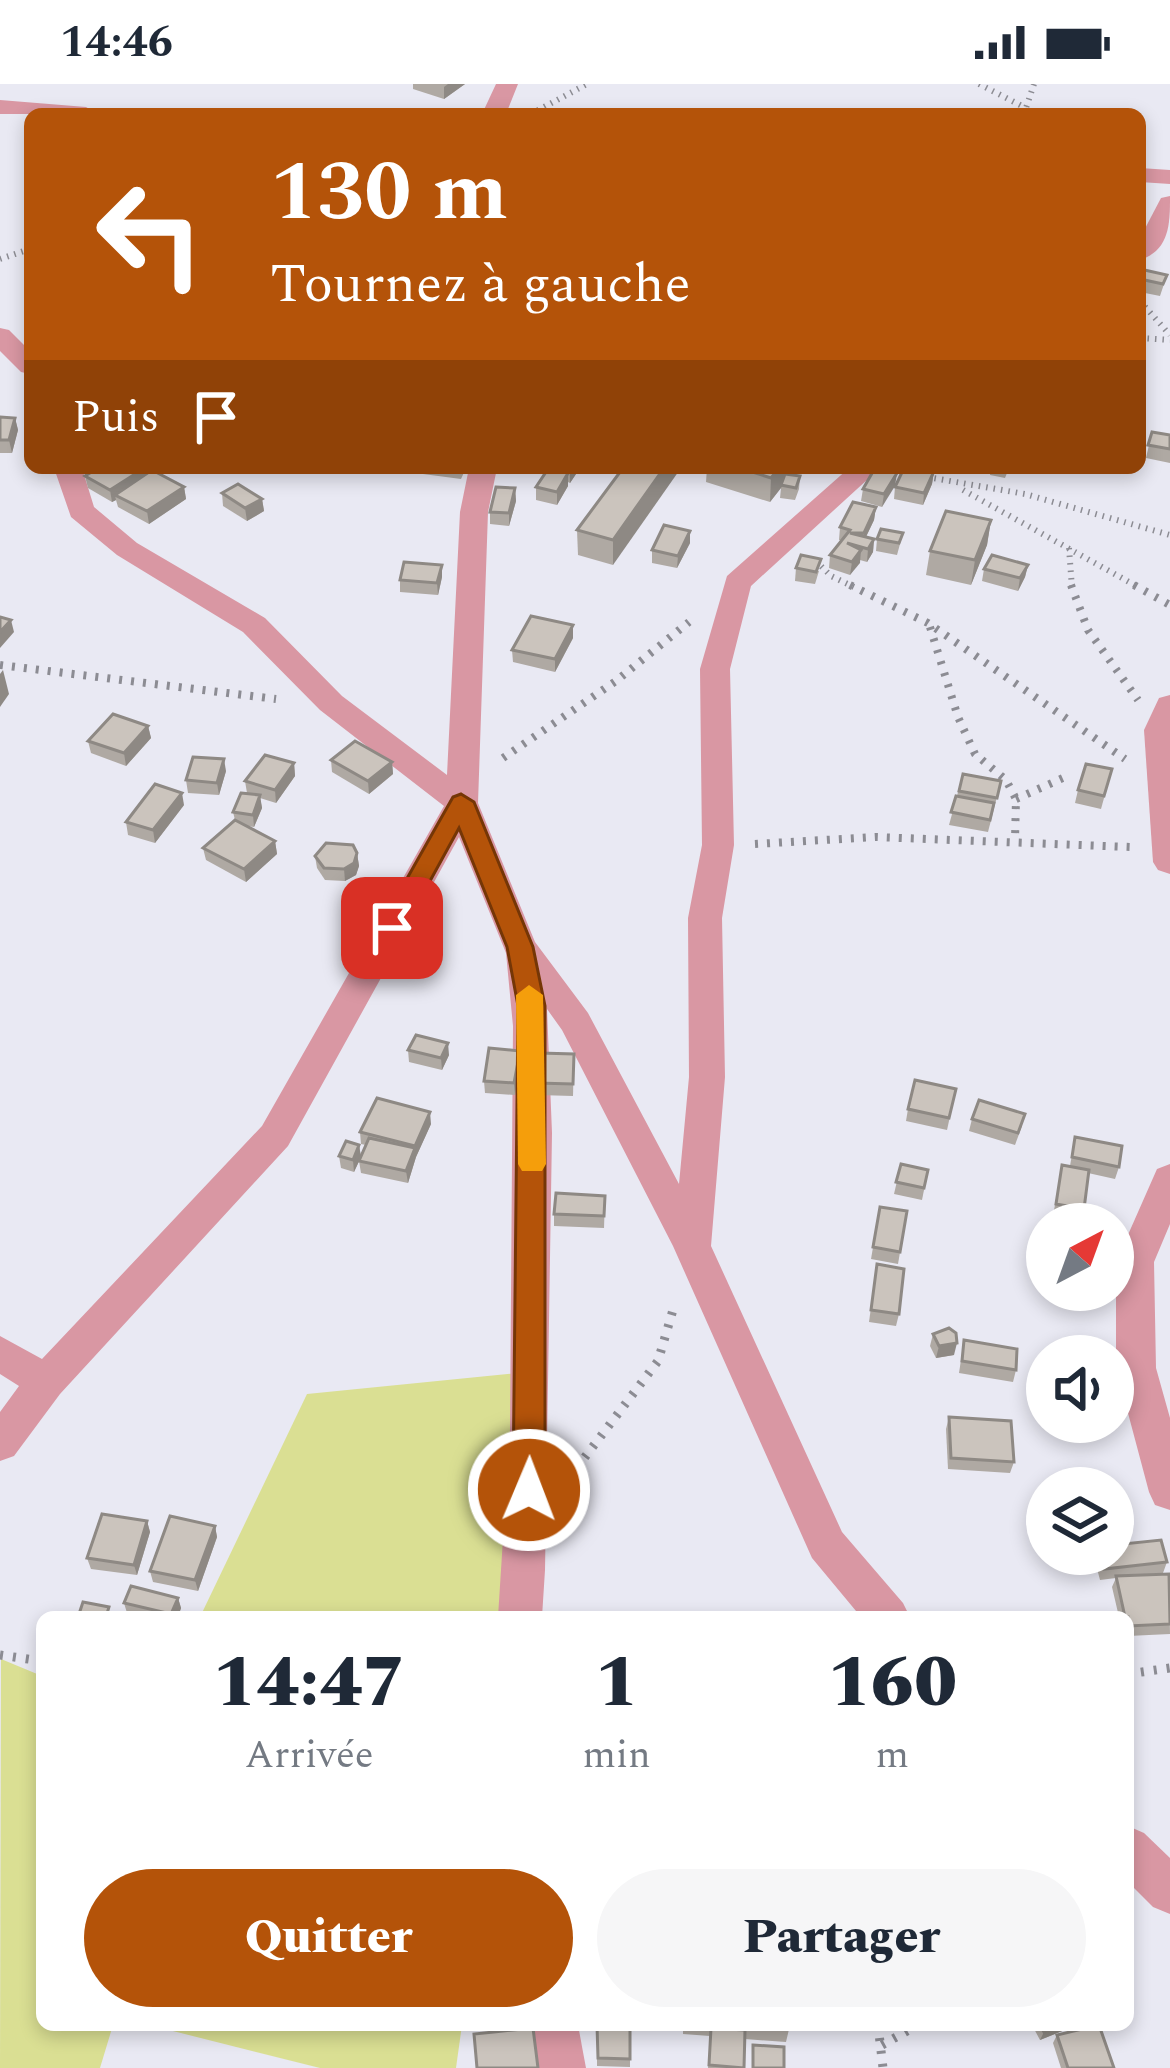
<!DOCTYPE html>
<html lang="fr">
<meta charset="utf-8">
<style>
:root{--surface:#fff;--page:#f6f6f7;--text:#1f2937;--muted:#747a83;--accent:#b45309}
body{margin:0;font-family:Spectral,serif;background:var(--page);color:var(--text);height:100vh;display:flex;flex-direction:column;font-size:45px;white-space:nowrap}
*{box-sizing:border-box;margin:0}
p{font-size:39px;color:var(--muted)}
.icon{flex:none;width:66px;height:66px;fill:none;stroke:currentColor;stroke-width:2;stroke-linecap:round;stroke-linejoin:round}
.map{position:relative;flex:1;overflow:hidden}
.panel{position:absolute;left:36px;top:1527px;width:1098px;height:420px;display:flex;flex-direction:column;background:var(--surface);border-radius:18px;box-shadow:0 6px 18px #0003}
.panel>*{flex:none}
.guide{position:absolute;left:24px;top:24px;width:1122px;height:366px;border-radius:18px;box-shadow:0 6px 18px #0003;background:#b45309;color:#fff;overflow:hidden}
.needle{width:78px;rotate:41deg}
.tools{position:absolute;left:1026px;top:1119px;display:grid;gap:24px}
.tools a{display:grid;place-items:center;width:108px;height:108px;border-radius:50%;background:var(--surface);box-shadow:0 6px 18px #0003;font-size:60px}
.pin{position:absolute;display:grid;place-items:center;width:102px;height:102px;color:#fff;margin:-51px;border-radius:24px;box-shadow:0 6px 18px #0006}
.me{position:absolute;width:132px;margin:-66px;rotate:1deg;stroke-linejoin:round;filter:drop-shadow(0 0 9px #0008)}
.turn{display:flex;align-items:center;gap:42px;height:252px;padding:0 48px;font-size:54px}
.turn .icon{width:156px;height:156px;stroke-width:2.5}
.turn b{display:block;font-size:84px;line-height:102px}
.then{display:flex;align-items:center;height:114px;padding:0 48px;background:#0003;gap:24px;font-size:45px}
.eta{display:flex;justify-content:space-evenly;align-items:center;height:204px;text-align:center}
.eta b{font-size:72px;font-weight:800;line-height:84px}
.primary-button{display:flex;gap:24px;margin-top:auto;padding:24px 48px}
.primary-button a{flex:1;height:138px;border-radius:72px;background:var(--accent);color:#fff;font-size:48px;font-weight:800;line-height:138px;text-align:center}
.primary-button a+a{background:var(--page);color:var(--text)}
.status{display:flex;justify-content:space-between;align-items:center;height:84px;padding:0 60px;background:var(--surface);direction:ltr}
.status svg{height:33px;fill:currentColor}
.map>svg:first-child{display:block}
.green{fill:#dadf93}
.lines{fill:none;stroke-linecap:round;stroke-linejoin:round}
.path-far2{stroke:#8c8c93;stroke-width:6;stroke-dasharray:1.5 6;stroke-linecap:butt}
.path-far1{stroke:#8c8c93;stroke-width:8;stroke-dasharray:3 9;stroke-linecap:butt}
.path{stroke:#8c8c93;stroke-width:9;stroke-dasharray:3 10;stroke-linecap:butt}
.street{fill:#d997a3;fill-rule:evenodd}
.wall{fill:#afa9a3}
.shaded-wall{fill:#8e8984}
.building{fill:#cbc4bd;stroke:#8e8984;stroke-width:3}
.route{fill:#b45309;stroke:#753606;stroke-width:3}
.slow{fill:#f59e0b}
</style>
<div class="status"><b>14:46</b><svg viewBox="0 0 49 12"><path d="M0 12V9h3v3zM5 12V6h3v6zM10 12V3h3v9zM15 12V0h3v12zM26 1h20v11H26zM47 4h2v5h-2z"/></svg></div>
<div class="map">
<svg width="1170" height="1984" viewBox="0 0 1170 1984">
<rect width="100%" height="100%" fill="#e9e9f3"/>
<g class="green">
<path d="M518,1289L504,1533H200L307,1310Z"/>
<path d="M1,1575L42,1592V1941H113L100,1984H0Z"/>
<path d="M149,1941H462L456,1984H320Z"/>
</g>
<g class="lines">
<g class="path-far2">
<path d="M979,0L1026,24"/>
<path d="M531,30L587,0"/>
<path d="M1024,30L1034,0"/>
<path d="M0,175L30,165"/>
<path d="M1140,217L1170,251"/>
<path d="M1140,254L1170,256"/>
<path d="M927,393L1025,410L1170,451"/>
<path d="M963,406L1140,504"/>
<path d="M1069,464L1072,504"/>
<path d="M816,477L831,492L856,504"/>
</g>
<g class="path-far1">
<path d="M850,501L928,539L1125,675"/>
<path d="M1071,501L1088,546L1138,616"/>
<path d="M1134,501L1170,521"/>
<path d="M930,543L958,633L975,670L1006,696L1016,715L1015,756"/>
<path d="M0,581L276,615"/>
<path d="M503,674L616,597L689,538"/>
<path d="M1016,715L1063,694"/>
<path d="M755,760L876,753L1130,763"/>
</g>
<g class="path">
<path d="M569,1394L658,1277L675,1219"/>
<path d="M0,1571L42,1577"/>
<path d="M1128,1590L1170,1584"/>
<path d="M878,1941L883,1984"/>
<path d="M882,1961L918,1941"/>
</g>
<g class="street">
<path d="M496,0H518L506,30H482Z"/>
<path d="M0,16L86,23L98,30H0Z"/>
<path d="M1140,84L1170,86V100L1140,98Z"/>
<path d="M1170,112C1170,139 1170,166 1140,176V154L1161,114Z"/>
<path d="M0,244L9,246L30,267V290L21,288L0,267Z"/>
<path d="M54,384H82L94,423L137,459L265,534L342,612L447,691L460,428L469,384H497L488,428L478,719L535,858L588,929L679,1100L689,993L688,834L702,761L700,585L727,492L849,384H880L751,502L730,585L734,761L722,834L725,993L711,1162L842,1448L903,1519L910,1533H861L812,1474L673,1162L562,946L547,925L552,1049L545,1486L542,1533H498L510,1345L513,942L506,869L459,753L288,1062L60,1310L14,1372L0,1377V1328L19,1302L0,1290V1252L42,1275L262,1042L444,722L320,626L243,548L117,471L71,433Z"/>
<path d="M1170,611V790L1158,786L1153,778L1144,646L1159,614Z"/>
<path d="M1170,1080V1140L1154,1178L1156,1284L1170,1334V1426L1155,1421L1149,1408L1116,1284V1178L1157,1085Z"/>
<path d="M1128,1742L1144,1749L1170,1774V1830L1153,1823L1128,1798Z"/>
<path d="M530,1941H578L586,1984H536Z"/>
</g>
</g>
<g class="wall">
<path d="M413,0H465L444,15L413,5Z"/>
<path d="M1140,185L1167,191L1160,212L1140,208Z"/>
<path d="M0,333L15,334L18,346L12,369H0Z"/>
<path d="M1152,348L1170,351V379L1146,374Z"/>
<path d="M98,384H172L161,391L184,403L186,415L149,440L118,423L116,416L112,418L88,404L85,392Z"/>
<path d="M423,384H466L461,395L423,390Z"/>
<path d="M547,384H580L570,399L568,398V402L557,421L536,416V403Z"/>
<path d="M623,384L613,481L578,471L577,446Z"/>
<path d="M707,384H785V391L800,392L799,405L795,416L780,414L781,404L770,418L706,398Z"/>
<path d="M904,384H928V386L934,387L932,400L923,421L894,415L895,403Z"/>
<path d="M991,384H1009L1005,394L990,391Z"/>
<path d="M897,389L882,423L861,417L863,405Z"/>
<path d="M515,404L516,417L509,442L490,440V428Z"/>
<path d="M222,409L262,415L264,427L247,437L223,422Z"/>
<path d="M876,423L874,436L866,453L874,455L873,468L867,478L860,476L850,491L829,484L830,471L842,457L839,456L840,443Z"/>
<path d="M991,436L987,461L971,501L926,491L930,467Z"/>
<path d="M903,449L897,471L876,467L877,455Z"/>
<path d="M690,459L677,484L652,479V466Z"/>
<path d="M442,481V493L438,511L400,508V496Z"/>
<path d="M1028,481L1025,493L1018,507L982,497L984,485Z"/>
<path d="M796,484L819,487L815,500L795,497Z"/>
<path d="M573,554L555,588L513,578L512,566Z"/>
<path d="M148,642L151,654L126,682L91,669L88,657Z"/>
<path d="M331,676L392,678L393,690L369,710L332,688Z"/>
<path d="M294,679L295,692L276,719L260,714L262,724L254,743L247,742L275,757L277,770L246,798L206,776L203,764L235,736L233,728L247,709L245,697Z"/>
<path d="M1112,685L1101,725L1075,719L1078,706Z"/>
<path d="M226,687L219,711L188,709L186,696Z"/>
<path d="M963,690L1001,697L988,748L949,741Z"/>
<path d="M184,721L155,759L128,751L126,738Z"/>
<path d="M357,769L359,782L356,791L345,797L325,796L317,784L315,772Z"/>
<path d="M408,966L449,971L442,986L409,978Z"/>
<path d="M520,967V980L515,1011L485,1009L484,997Z"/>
<path d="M574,970L573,1012L538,1011L537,999Z"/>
<path d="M956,1005L947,1046L906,1037L908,1025Z"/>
<path d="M972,1035L1022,1042L1015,1061L969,1047Z"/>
<path d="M431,1040L416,1073L408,1099L361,1089L359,1077L366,1061L361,1060L360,1048Z"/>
<path d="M1075,1053L1119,1083L1115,1095L1088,1089L1080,1137L1053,1132L1062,1081L1070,1082Z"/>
<path d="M359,1061L361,1073L354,1088L341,1084L339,1072Z"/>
<path d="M901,1080L928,1086L922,1116L894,1110Z"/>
<path d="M605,1112L604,1144L554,1142V1130Z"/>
<path d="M880,1123L907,1127L898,1180L871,1175Z"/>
<path d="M877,1180L899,1230L896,1242L869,1238Z"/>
<path d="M933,1250L954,1271L936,1274L930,1262Z"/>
<path d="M964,1256L1016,1286L1013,1298L959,1289Z"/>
<path d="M949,1333L1014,1378L1010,1389L948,1385L946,1345Z"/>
<path d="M147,1437L150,1448L137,1491L91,1485L87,1474Z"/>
<path d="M215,1442L217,1453L198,1507L153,1498L150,1487Z"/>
<path d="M1095,1470H1113L1167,1478L1163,1489L1139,1491L1169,1490L1170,1550L1128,1552V1533H1119L1112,1503L1116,1494L1100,1496L1094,1473Z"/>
<path d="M178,1514L181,1524L178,1533H142L127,1529L124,1519Z"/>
<path d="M597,1941H630V1983L597,1982Z"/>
<path d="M683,1941H790L786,1958L745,1955L744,1984H708L710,1952L683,1950Z"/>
<path d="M1032,1941H1077L1040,1956Z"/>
<path d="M1057,1951L1114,1984H1061L1053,1959Z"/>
</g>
<g class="shaded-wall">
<path d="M448,0H465L444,15V3Z"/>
<path d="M15,334L18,346L12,369L9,356Z"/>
<path d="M157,384H172L158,393Z"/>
<path d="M572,384H580L570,399V386Z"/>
<path d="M664,384H681L613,481V456Z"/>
<path d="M779,384H785L784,400L770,418L771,394Z"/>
<path d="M143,385L145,398L115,411L116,416L112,418L110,406Z"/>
<path d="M934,387L932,400L923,421L924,409Z"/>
<path d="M568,389V402L557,421V408Z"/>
<path d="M897,389L895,402L882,423L884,410Z"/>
<path d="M184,403L186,415L149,440L147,427Z"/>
<path d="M515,404L516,417L509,442V429Z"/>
<path d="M262,415L264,427L247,437L245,424Z"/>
<path d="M876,423L874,436L862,461L864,449Z"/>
<path d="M991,436L987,461L971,501L975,476Z"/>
<path d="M690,447V459L677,484L678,472Z"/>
<path d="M874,455L873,468L867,478L868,465Z"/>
<path d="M861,466L860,479L850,491L852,478Z"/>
<path d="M442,481V493L438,511L437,499Z"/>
<path d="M1028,481L1025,493L1018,507L1020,494Z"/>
<path d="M11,536L14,548L0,564V548Z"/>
<path d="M573,541V554L555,588V575Z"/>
<path d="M3,586L9,610L0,623V590Z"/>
<path d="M148,642L151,654L126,682L124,669Z"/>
<path d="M224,675L226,687L219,711L217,699Z"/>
<path d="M392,678L393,690L369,710L368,697Z"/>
<path d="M294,679L295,692L276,719L275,706Z"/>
<path d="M182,709L184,721L155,759L153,746Z"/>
<path d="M260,711L262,724L254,743L253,731Z"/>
<path d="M275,757L277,770L246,798L244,785Z"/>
<path d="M357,769L359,782L356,791L345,797L344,785Z"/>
<path d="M448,959L449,971L442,986L441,974Z"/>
<path d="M520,967V980L515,1011L514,999Z"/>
<path d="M430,1028L431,1040L416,1073L408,1099L406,1087L415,1062Z"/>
<path d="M359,1061L361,1073L354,1088L353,1076Z"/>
<path d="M957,1259L954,1271L936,1274L939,1262Z"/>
<path d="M147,1437L150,1448L137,1491L134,1481Z"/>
<path d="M215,1442L217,1453L198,1507L195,1496Z"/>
<path d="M178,1514L181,1524L178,1533H172L171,1530Z"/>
<path d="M1061,1941H1077L1040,1956L1044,1948Z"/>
</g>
<g class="building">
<path d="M1140,185L1167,191L1163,200L1140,195Z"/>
<path d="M0,333L15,334L9,356H0Z"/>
<path d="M1152,348L1170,351V365L1148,361Z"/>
<path d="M98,384H141L143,385L110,406L85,392Z"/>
<path d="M623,384H664L613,456L577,446Z"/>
<path d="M740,384H779L771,394Z"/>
<path d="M875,384L897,389L884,410L863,405Z"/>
<path d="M904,384H919L934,387L924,409L895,403Z"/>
<path d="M548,385L568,389L557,408L536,403Z"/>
<path d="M152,386L184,403L147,427L115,411Z"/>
<path d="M785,390L800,392L796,404L781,401Z"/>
<path d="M238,400L262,415L245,424L222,409Z"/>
<path d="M496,403L515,404L509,429L490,428Z"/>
<path d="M853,418L876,423L864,449H850L874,455L868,465L847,459L861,466L852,478L830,471L850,446L840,443Z"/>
<path d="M946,427L991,436L975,476L930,467Z"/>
<path d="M664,441L690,447L678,472L652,466Z"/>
<path d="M881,445L903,449L899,459L877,455Z"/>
<path d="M801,471L821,475L816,488L796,484Z"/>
<path d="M992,471L1028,481L1020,494L984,485Z"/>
<path d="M404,478L442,481L437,499L400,496Z"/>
<path d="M531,532L573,541L555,575L512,566Z"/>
<path d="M0,533L11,536L0,548Z"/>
<path d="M113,630L148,642L124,669L88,657Z"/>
<path d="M355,657L392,678L368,697L331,676Z"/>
<path d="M265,671L294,679L275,706L245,697Z"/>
<path d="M193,673L224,675L217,699L186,696Z"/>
<path d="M1086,680L1112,685L1104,712L1078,706Z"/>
<path d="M963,690L1001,697L997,714L959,707Z"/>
<path d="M155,700L182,709L153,746L126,738Z"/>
<path d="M241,709L260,711L253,731L233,728Z"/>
<path d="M956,712L994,719L990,736L951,728Z"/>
<path d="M235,736L275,757L244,785L203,764Z"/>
<path d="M326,759L353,761L357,769L354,779L344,785L324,784L315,772Z"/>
<path d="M416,951L448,959L441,974L408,966Z"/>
<path d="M489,964L520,967L514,999L484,997Z"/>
<path d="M539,969L574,970L573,1000L537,999Z"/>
<path d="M915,996L956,1005L949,1034L908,1025Z"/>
<path d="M377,1014L430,1028L415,1062L360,1048Z"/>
<path d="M979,1016L1025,1030L1018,1049L972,1035Z"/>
<path d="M1075,1053L1122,1062L1119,1083L1072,1073Z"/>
<path d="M369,1054L415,1064L406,1087L359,1077Z"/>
<path d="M346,1057L359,1061L353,1076L339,1072Z"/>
<path d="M901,1080L928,1086L924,1104L896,1098Z"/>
<path d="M1062,1081L1089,1086L1084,1125L1056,1120Z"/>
<path d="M556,1109L605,1112L604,1132L554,1130Z"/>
<path d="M880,1123L907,1127L900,1168L873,1163Z"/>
<path d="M877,1180L904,1185L899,1230L871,1226Z"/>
<path d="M949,1244L956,1249L957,1259L939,1262L933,1250Z"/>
<path d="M964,1256L1017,1265L1016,1286L962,1277Z"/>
<path d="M949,1333L1011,1337L1014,1378L951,1374Z"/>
<path d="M102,1430L147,1437L134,1481L87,1474Z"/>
<path d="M170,1432L215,1442L195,1496L150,1487Z"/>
<path d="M1161,1456L1167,1478L1104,1485L1100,1470H1113V1461Z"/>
<path d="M1169,1490L1170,1540L1128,1542V1533H1125L1116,1492Z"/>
<path d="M131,1502L178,1514L171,1530L124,1519Z"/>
<path d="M83,1518L109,1523L106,1533H78Z"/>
<path d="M597,1941H630V1975L598,1974Z"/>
<path d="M1040,1941H1061L1044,1948Z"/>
<path d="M1099,1941L1114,1984H1068L1057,1951Z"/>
<path d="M533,1944L538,1984H477L474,1950Z"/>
<path d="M711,1944L745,1946L744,1984L709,1981Z"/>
<path d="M753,1961L784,1963V1984H753Z"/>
</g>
<path class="route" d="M461,710L474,718L533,863L545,922V1406L540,1416L529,1420L518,1416L513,1406L518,922L507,863L459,744L401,850L392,853L379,844L453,713Z"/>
<path class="slow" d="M529,901L543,911L546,1080L542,1087H522L518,1080L516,911Z"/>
</svg>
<div class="tools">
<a><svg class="needle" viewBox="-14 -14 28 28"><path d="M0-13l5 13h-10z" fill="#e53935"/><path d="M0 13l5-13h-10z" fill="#747a83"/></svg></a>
<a><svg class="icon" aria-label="sound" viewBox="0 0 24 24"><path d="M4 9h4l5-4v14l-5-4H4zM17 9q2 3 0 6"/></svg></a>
<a><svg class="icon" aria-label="layers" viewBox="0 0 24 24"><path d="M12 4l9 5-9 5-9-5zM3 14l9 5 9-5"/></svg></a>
</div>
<div class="pin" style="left:392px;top:844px;background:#d93025"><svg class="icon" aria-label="arrive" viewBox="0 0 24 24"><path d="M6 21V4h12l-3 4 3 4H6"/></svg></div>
<svg class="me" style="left:529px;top:1406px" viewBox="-20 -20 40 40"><circle r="17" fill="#b45309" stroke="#fff" stroke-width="3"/><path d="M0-11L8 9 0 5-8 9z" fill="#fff"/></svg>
<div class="guide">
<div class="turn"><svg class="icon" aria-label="left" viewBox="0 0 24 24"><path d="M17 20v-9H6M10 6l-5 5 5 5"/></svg><div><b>130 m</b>Tournez à gauche</div></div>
<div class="then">Puis<svg class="icon" aria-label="arrive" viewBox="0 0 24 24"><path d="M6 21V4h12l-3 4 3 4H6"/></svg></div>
</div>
<section class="panel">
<div class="eta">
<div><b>14:47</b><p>Arrivée</p></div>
<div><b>1</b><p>min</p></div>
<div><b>160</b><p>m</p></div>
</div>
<div class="primary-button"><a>Quitter</a><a>Partager</a></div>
</section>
</div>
